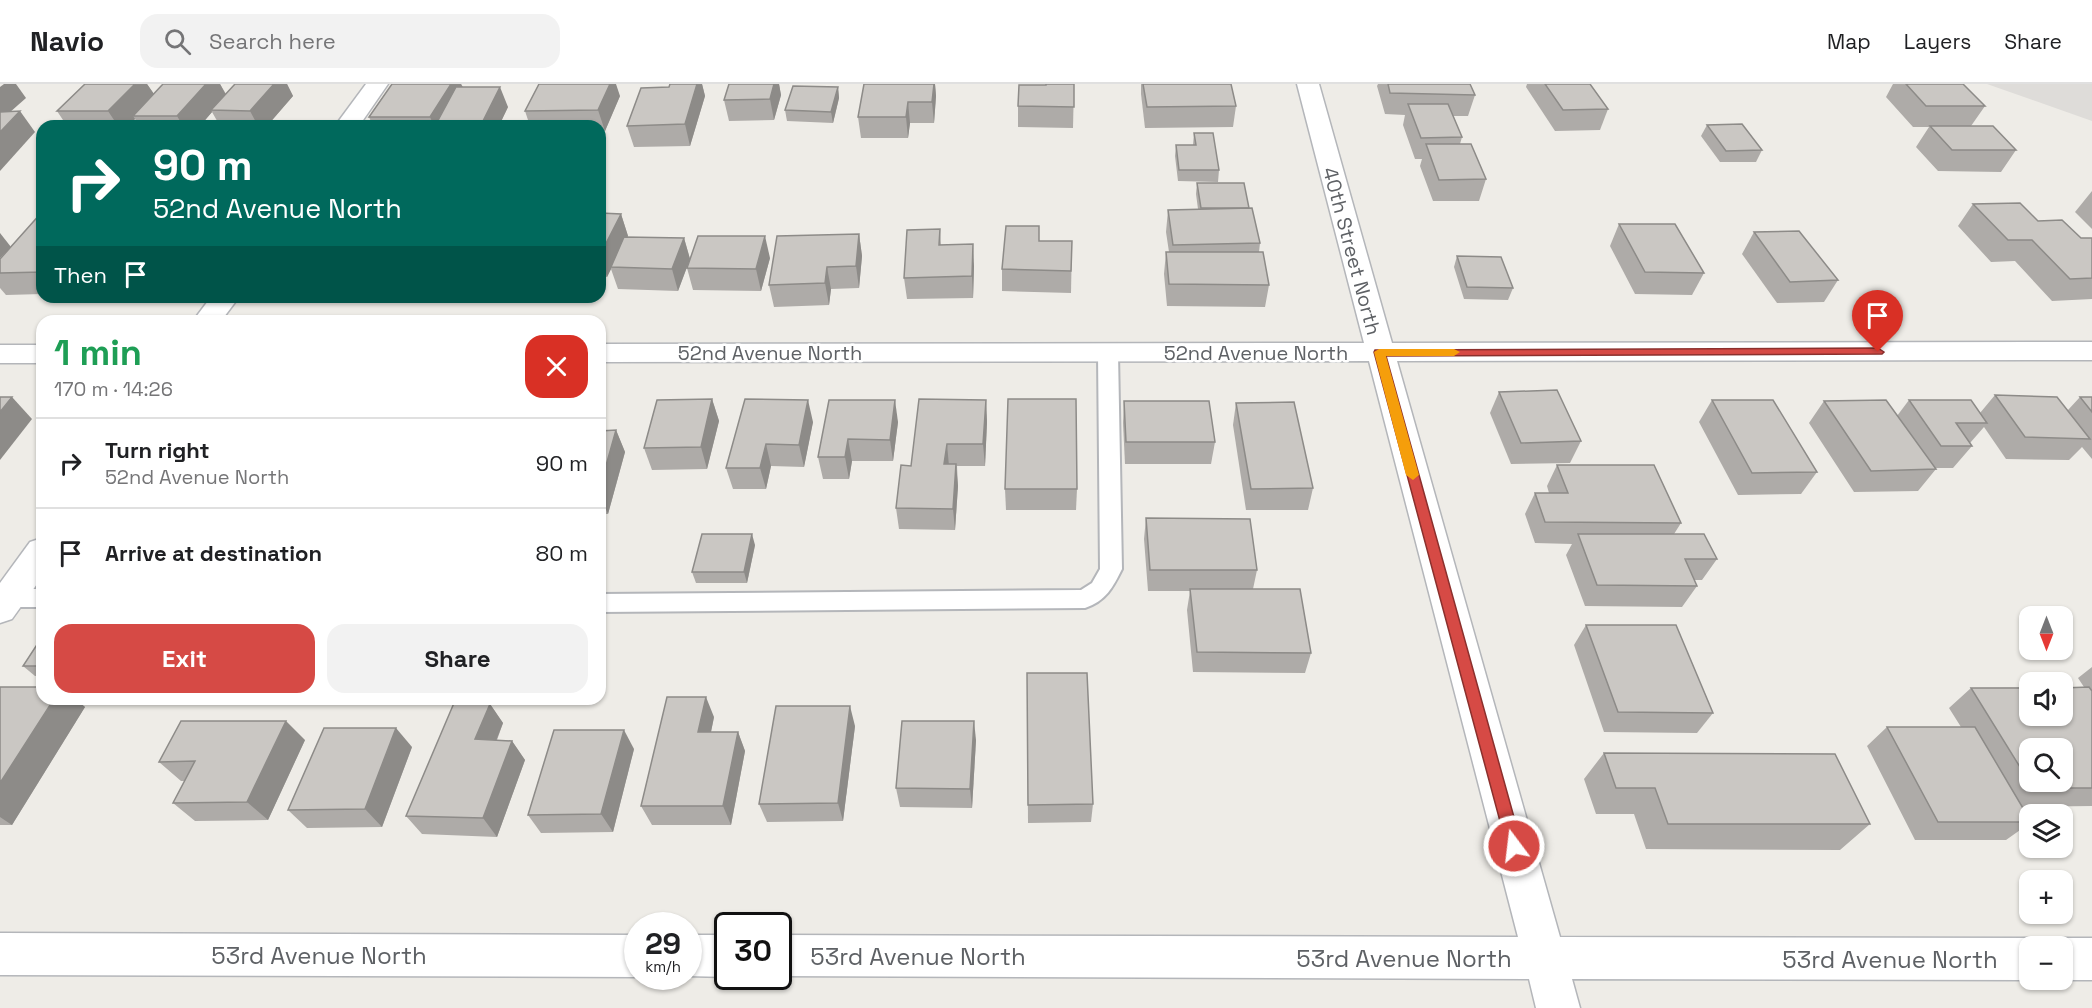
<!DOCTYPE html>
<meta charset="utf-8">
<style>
:root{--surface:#fff;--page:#f2f2f2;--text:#202124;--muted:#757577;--line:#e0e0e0;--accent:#d64a45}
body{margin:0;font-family:"Space Grotesk",sans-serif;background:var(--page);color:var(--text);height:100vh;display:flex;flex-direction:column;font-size:22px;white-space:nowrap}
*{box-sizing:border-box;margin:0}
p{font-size:20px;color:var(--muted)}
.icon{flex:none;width:33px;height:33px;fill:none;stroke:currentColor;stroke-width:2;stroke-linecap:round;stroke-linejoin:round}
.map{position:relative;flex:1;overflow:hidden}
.details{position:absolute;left:36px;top:231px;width:570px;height:390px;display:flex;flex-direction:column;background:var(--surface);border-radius:18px;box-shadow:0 2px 4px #0004}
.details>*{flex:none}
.top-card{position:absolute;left:36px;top:36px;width:570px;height:183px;border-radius:18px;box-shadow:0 2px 4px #0004;background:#00695c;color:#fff;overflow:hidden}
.needle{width:39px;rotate:180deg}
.fabs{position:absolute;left:2019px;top:522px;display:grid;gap:12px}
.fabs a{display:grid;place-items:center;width:54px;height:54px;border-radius:12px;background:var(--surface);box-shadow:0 2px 4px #0004;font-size:30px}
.speed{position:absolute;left:624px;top:828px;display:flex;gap:12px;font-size:30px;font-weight:700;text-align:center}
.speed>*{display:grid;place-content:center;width:78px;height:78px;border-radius:50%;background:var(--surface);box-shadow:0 2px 4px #0004;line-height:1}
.speed small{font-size:15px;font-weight:400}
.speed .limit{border:3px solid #111;border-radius:9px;background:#fff;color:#111}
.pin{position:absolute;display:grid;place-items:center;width:51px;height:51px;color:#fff;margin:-62px -26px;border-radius:50% 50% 50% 0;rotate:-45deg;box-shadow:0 0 6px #0007}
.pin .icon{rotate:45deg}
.me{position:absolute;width:66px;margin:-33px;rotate:345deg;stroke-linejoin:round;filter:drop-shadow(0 0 4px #0008)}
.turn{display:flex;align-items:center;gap:21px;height:126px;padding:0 18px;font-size:27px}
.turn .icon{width:78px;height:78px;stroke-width:2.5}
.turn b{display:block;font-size:42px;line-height:51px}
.then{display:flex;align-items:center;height:57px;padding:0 18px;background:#0003;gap:12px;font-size:22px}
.round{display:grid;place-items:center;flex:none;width:63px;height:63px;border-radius:18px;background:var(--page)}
.overview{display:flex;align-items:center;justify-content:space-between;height:102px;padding:0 18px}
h1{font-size:36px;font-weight:700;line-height:45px;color:#1e9e55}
.action{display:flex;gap:12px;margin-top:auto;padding:12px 18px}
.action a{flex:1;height:69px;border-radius:18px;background:var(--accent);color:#fff;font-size:24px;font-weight:700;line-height:69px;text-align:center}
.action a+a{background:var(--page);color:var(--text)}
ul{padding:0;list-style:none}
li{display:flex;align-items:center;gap:18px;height:90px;padding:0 18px;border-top:2px solid var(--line)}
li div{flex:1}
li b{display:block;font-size:22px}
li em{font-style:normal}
header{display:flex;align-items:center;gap:36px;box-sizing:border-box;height:84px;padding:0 30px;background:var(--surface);border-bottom:2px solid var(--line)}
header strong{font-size:28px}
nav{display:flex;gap:33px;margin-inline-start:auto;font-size:21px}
.search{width:420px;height:54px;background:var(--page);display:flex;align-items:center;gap:15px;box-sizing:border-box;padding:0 21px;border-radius:18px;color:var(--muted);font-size:22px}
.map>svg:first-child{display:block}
.industrial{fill:#dedcd9}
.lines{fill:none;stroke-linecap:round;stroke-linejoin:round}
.lane-casing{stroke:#b4b6ba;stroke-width:4}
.street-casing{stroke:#b4b6ba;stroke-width:3}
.lane{fill:#fff;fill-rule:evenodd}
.street{fill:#fff;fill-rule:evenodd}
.wall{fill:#aeaba8}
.shaded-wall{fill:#8d8b88}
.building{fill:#cac7c3;stroke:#8d8b88;stroke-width:1.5;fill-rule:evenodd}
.route{fill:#d64a45;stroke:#8b302d;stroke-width:1.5}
.slow{fill:#f59e0b}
.labels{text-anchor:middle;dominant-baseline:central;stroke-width:5;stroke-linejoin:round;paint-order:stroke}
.street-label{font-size:20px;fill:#5e6165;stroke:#fff}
.near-street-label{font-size:24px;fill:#5e6165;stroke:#fff}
</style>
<header>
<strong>Navio</strong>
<div class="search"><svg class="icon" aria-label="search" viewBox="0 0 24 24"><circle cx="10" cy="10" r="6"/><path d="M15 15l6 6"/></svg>Search here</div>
<nav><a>Map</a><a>Layers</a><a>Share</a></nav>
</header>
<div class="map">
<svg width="2092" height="924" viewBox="0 0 2092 924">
<rect width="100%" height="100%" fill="#eeece7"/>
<path class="industrial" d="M1987,0H2092V37Z"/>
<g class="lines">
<defs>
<g id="lane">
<path d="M1108,263L1115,264L1118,269L1122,485C1113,503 1106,517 1085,524L600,528V510L1081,506L1092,499L1100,485L1098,269L1101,264Z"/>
<path d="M8,505H42V523H8L0,521V507Z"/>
</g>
<g id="street">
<path d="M366,0H388L359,42H335Z"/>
<path d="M1297,0H1319L1392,259L2092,258V276L1397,277L1560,853L2030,854L2046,862L2062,854H2092V896H2060H2062V862H2030V896L1572,895L1580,924H1536L1529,895L776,892H778V851L1518,853L1369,277L600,278V260L1364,259Z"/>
<path d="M211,213H239L221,237H193Z"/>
<rect x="0" y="261" width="42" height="18"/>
<path d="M42,454V493L12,535L0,539V499L30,458Z"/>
<path d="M0,849L638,851V892H640L638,893L0,891Z"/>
<path d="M688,851H728V892H730L728,893L686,892H688Z"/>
</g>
</defs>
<use href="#lane" class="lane-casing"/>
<use href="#street" class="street-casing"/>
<use href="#lane" class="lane"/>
<use href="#street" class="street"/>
</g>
<g class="wall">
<path d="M85,0H147L154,10L220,0L226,10L235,0H287L293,12L267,42H220L212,28L200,42H139L135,35L128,42H67L57,27Z"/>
<path d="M392,0H461L463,3L508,23L500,39L505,42H373L369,33Z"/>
<path d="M670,0H702L705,12L690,62L634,63L627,42L669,3Z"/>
<path d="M729,0H779L781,11L774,36L729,37L724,16Z"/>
<path d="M864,0H935L936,12L934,39H910L908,54H861L858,33Z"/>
<path d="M1074,0L1073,44L1018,43V22L1046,1Z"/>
<path d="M1141,0H1231L1236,22L1233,43L1145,44L1141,10Z"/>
<path d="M1378,0H1470L1475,11L1468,32H1453L1462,53L1460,60L1486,95L1479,117H1433L1420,82L1422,75H1415L1403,41L1405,31L1385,30L1377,2Z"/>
<path d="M1527,0H1590L1608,25L1600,46L1555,47L1526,3Z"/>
<path d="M1893,0H1963L1985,22L1971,42L2016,66L2001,88L1938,87L1916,63L1929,43H1913L1886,13Z"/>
<path d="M838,3L839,14L833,39L787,37L785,26Z"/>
<path d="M620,12L605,47H600V42H530L525,27Z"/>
<path d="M1707,41L1762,66L1756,78H1720L1701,52Z"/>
<path d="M1194,49L1219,86L1218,98L1178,97L1175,72L1176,61H1193Z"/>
<path d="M1197,99L1249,124L1260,159L1259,168L1269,201L1265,223L1167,222L1164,190L1166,168H1169L1166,148L1168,126L1198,125L1196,110Z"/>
<path d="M2092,107V145L2075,128Z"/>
<path d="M1973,120L2038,137L2081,154H2092V215L2052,217L2015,177L1991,178L1958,142Z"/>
<path d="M42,128V210L6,211L0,204V175Z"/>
<path d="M600,129L621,130L628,152L627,153L684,154L690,175L678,207L618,205L611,185L607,193L600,192Z"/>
<path d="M1619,140L1704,189L1692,211L1635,210L1610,162Z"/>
<path d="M940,145L941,161L974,182L973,214L907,215L904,194Z"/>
<path d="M1754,148L1838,196L1824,218L1777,219L1742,170Z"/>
<path d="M859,150L862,172L859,204L831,205L829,221L774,223L769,201Z"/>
<path d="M1039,157H1072L1071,209L1002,207V185Z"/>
<path d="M1457,172L1513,204L1508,216L1464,215L1454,183Z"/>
<path d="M770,174L761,207L693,206L687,184Z"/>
<path d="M1499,308L1581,357L1570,379L1511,380L1490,329Z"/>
<path d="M1995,311L2068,326L2080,313H2092V375L2082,363L2069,376L2006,375L1984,343L1970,359L1972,362L1953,384H1935L1936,385L1918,407L1854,408L1809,339L1824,317L1897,332L1909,316L1980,329Z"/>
<path d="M712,315L719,337L707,385L652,386L644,364Z"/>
<path d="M745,315L813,338L804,383L771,382L766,405H733L726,384Z"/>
<path d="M829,316L898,338L893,377H852L849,395H823L818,373Z"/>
<path d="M986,316L987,338L985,382H957L958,402L955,446L899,445L896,424L911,382Z"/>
<path d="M1712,316L1817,388L1801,410L1738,411L1699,338Z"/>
<path d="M1124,317L1215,358L1211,380H1125L1123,339Z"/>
<path d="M1236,319L1313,404L1308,426H1246L1233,341Z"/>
<path d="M616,346L625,368L608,430H600V347Z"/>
<path d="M1557,381L1681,439L1674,450L1717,475L1702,496H1694L1697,502L1682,523L1585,522L1566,471L1572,460L1535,459L1525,430L1535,409H1549L1547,402Z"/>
<path d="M1005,405H1077L1076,426H1006Z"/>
<path d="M1146,434L1257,486L1253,505L1311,569L1305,589L1193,588L1187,526L1190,507H1148L1144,455Z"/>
<path d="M755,461L747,499H696L692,488Z"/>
<path d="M1586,541L1713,629L1697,649L1604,648L1574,561Z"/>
<path d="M42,553V592H35L23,582Z"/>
<path d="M2092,583V722L2022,723L2030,736V739L2006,756H1915L1867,662L1887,643H1961L1949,624L1971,604L2084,603L2078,594Z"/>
<path d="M1027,589L1093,720L1091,738L1028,739Z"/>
<path d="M0,603L42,615H75L85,623L12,741H0Z"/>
<path d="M490,620L503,639L497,656L512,657L525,676L497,753L422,750L406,732Z"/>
<path d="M714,633L711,648H738L745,667L731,741H652L641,722Z"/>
<path d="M855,642L843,737L767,738L759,720Z"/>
<path d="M305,656L268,736L195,737L173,719L185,697H181L159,678Z"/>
<path d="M976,656L972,724L900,723L896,704Z"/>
<path d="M412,663L382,743L307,744L288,726Z"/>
<path d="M634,665L613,748L541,749L528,731Z"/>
<path d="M1604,669L1870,740L1840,766L1646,765L1634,730H1596L1584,695Z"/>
</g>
<g class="shaded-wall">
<path d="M4,0H16L26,14L0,37V3Z"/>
<path d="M135,0H147L156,13L133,32L135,35L128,42H118L108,27Z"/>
<path d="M206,0H220L226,11L211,26L212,28L200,42H183L177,32Z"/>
<path d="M274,0H287L293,12L267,42H258L250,27Z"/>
<path d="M451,0H461L466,10L446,42H434L430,33Z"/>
<path d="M610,0H616L620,12L605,47L598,26Z"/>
<path d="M697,0H702L705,12L690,62L685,40Z"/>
<path d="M774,0H779L781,11L774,36L770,15Z"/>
<path d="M934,0H935L936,12L934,39L932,18Z"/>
<path d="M500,3L508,23L499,42L482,39Z"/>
<path d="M838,3L839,14L833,39L831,28Z"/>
<path d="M908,18L910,39L908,54L906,33Z"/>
<path d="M20,27L35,48L0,87V48Z"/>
<path d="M621,130L628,152L612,183H611V185L607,193L600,171Z"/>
<path d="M0,149L11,163L0,174Z"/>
<path d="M859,150L862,172L859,204L856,182Z"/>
<path d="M765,152L770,174L761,207L756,185Z"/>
<path d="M684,154L690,175L678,207L672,185Z"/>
<path d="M973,160L974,182L973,214L972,192Z"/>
<path d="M827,183L831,205L829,221L825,199Z"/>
<path d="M12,313L32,335L0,376V328Z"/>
<path d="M712,315L719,337L707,385L701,363Z"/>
<path d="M808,316L813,338L804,383L799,361Z"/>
<path d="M895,316L898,338L893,377L890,356Z"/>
<path d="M986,316L987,338L985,382L983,360Z"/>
<path d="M616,346L625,368L608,430L600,412V403Z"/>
<path d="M848,355L852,377L849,395L845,373Z"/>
<path d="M766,360L771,382L766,405L760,384Z"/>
<path d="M947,360L949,382L944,380Z"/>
<path d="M956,380L958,402L955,446L953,425Z"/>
<path d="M752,450L755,461L747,499L744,488Z"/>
<path d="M706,613L714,633L707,667L698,648Z"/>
<path d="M54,615H75L85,623L12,741L0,733V699Z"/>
<path d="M490,620L503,639L489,675L475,655Z"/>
<path d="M850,622L855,642L843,737L838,719Z"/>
<path d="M286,637L305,656L268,736L247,718Z"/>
<path d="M974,637L976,656L972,724L970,705Z"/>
<path d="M396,644L412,663L382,743L365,725Z"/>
<path d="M624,646L634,665L613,748L601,730Z"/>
<path d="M738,648L745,667L731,741L723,722Z"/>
<path d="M512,657L525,676L497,753L483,734Z"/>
</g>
<g class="building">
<path d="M85,0H135L108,27H57Z"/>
<path d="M163,0H206L177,32H133Z"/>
<path d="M235,0H274L250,27L211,26Z"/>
<path d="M392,0H451L430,33H369Z"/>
<path d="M539,0H610L598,26L525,27Z"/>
<path d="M670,0H697L685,40L627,42L641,4L669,3Z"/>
<path d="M729,0H774L770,15L724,16Z"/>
<path d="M864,0H934L932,18H908L906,33H858Z"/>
<path d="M1046,0H1074V23L1018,22L1019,1H1046Z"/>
<path d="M1143,0H1231L1236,22L1147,23Z"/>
<path d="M1388,0H1470L1475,11L1390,9Z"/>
<path d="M1545,0H1590L1608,25L1563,26Z"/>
<path d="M1906,0H1963L1985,22H1926Z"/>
<path d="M793,2L838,3L831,28L785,26Z"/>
<path d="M456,3H500L482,39H504L502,42H435Z"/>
<path d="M1408,20H1448L1462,53L1421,54Z"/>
<path d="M20,27L0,48V28Z"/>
<path d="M1742,40L1762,66L1726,67L1707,41Z"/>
<path d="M1930,42H1993L2016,66H1952Z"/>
<path d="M1194,49H1213L1219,86H1179L1176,61H1196Z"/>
<path d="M1426,60H1471L1486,95L1439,96Z"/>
<path d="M1197,99H1244L1249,124H1201Z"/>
<path d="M2020,119L2038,137L2062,136L2081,154H2092V194L2070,195L2032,156H2008L1973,120Z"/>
<path d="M1252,124L1260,159L1173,161L1168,126Z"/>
<path d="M42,128V188L0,189V175Z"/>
<path d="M600,129L621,130L600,171Z"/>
<path d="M1619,140H1675L1704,189L1645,188Z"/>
<path d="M1006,142H1039V157H1072L1071,187L1002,185Z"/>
<path d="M940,145L939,161L973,160L972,192L904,194L907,146Z"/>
<path d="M1799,147L1838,196L1790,198L1754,148Z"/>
<path d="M859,150L856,182L827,183L825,199L769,201L777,152Z"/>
<path d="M698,152H765L756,185L687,184Z"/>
<path d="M624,153L684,154L672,185L611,183Z"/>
<path d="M1166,168H1263L1269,201L1169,200Z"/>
<path d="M1457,172L1501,173L1513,204L1467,203Z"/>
<path d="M1557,306L1581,357L1521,359L1499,308Z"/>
<path d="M1995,311L2057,313L2090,355L2025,353Z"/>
<path d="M0,313H12L0,328Z"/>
<path d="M2080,313H2092V328Z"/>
<path d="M712,315L701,363L644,364L657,316Z"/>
<path d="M745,315L808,316L799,361L766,360L760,384H726Z"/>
<path d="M919,315L986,316L983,360H947L944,380H956L953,425L896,424L901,381L911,382Z"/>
<path d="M1008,315H1076L1077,405H1005Z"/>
<path d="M829,316H895L890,356L848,355L845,373H818Z"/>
<path d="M1712,316H1773L1817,388L1752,389Z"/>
<path d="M1886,316L1936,385L1871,387L1824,317Z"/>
<path d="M1909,316H1971L1987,339H1956L1972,362H1941Z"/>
<path d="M1124,317H1209L1215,358H1126Z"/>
<path d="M1294,318L1313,404L1251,405L1236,319Z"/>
<path d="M616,346L600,403V347Z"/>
<path d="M1557,381H1654L1681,439L1545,438L1535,409H1568Z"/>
<path d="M1146,434L1250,435L1257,486H1150Z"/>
<path d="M702,450H752L744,488H692Z"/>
<path d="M1578,450H1704L1717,475H1685L1697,502L1597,501Z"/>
<path d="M1190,505H1300L1311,569L1197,568Z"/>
<path d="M1586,541H1676L1713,629L1618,628Z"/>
<path d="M42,553V582H23Z"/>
<path d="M1027,589H1087L1093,720L1028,721Z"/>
<path d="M0,603H42V615H54L0,699Z"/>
<path d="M2089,603L2092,607V704H2033L1971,604H2030V632H2062V604ZM2030,664H2062V698H2030Z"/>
<path d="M667,613H706L698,648H738L723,722H641Z"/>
<path d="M454,619L490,620L475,655L512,657L483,734L406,732Z"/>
<path d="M776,622H850L838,719L759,720Z"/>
<path d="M181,637H286L247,718L173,719L195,677L159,678Z"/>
<path d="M902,637H974L970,705L896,704Z"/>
<path d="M1887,643H1975L2030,736V738H1938Z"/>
<path d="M324,644H396L365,725L288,726Z"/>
<path d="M554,646H624L601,730L528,731Z"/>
<path d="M1604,669L1835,670L1870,740H1668L1655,704H1616Z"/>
</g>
<path class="route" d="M1878,264L1884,268L1882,270L1386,272L1522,762L1520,767L1514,770L1508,767L1374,268L1375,266Z"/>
<path class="slow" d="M1379,265H1454L1460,268L1454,272H1386L1419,391L1413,396L1406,391L1374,268Z"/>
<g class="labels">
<g class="street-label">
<text transform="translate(1352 167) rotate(75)">40th Street North</text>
<text x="770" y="269">52nd Avenue North</text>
<text x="1256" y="269">52nd Avenue North</text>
</g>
<g class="near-street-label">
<text x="319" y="871">53rd Avenue North</text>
<text x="918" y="872">53rd Avenue North</text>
<text x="1404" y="874">53rd Avenue North</text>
<text x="1890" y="875">53rd Avenue North</text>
</g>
</g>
</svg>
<div class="fabs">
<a><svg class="needle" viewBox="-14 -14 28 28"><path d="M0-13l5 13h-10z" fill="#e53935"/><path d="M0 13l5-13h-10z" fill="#757577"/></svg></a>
<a><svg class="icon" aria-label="sound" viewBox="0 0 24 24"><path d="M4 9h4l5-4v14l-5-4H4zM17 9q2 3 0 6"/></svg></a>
<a><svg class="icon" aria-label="search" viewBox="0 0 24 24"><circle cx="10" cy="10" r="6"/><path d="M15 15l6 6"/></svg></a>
<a><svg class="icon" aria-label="layers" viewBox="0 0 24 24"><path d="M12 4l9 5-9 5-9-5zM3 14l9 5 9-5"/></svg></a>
<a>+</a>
<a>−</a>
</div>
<div class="speed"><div>29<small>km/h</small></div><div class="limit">30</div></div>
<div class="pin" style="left:1878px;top:268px;background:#d93025"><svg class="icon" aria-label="arrive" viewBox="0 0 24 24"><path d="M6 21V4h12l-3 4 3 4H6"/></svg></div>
<svg class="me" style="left:1514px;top:762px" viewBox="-20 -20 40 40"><circle r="17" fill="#d64a45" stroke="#fff" stroke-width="3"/><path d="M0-11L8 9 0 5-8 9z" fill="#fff"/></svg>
<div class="top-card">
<div class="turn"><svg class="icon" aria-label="right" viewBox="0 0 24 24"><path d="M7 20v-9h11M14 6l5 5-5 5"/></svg><div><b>90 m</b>52nd Avenue North</div></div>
<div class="then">Then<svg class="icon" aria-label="arrive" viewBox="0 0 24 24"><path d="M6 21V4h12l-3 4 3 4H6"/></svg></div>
</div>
<section class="details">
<div class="overview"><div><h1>1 min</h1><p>170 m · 14:26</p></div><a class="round" style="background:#d93025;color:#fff"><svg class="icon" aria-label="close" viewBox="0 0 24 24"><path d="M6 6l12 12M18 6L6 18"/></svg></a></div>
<ul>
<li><svg class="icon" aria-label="right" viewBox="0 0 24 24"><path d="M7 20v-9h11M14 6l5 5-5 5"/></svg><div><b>Turn right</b><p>52nd Avenue North</p></div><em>90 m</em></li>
<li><svg class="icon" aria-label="arrive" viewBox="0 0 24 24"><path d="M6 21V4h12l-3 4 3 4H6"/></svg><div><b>Arrive at destination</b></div><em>80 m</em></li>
</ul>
<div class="action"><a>Exit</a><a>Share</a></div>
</section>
</div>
